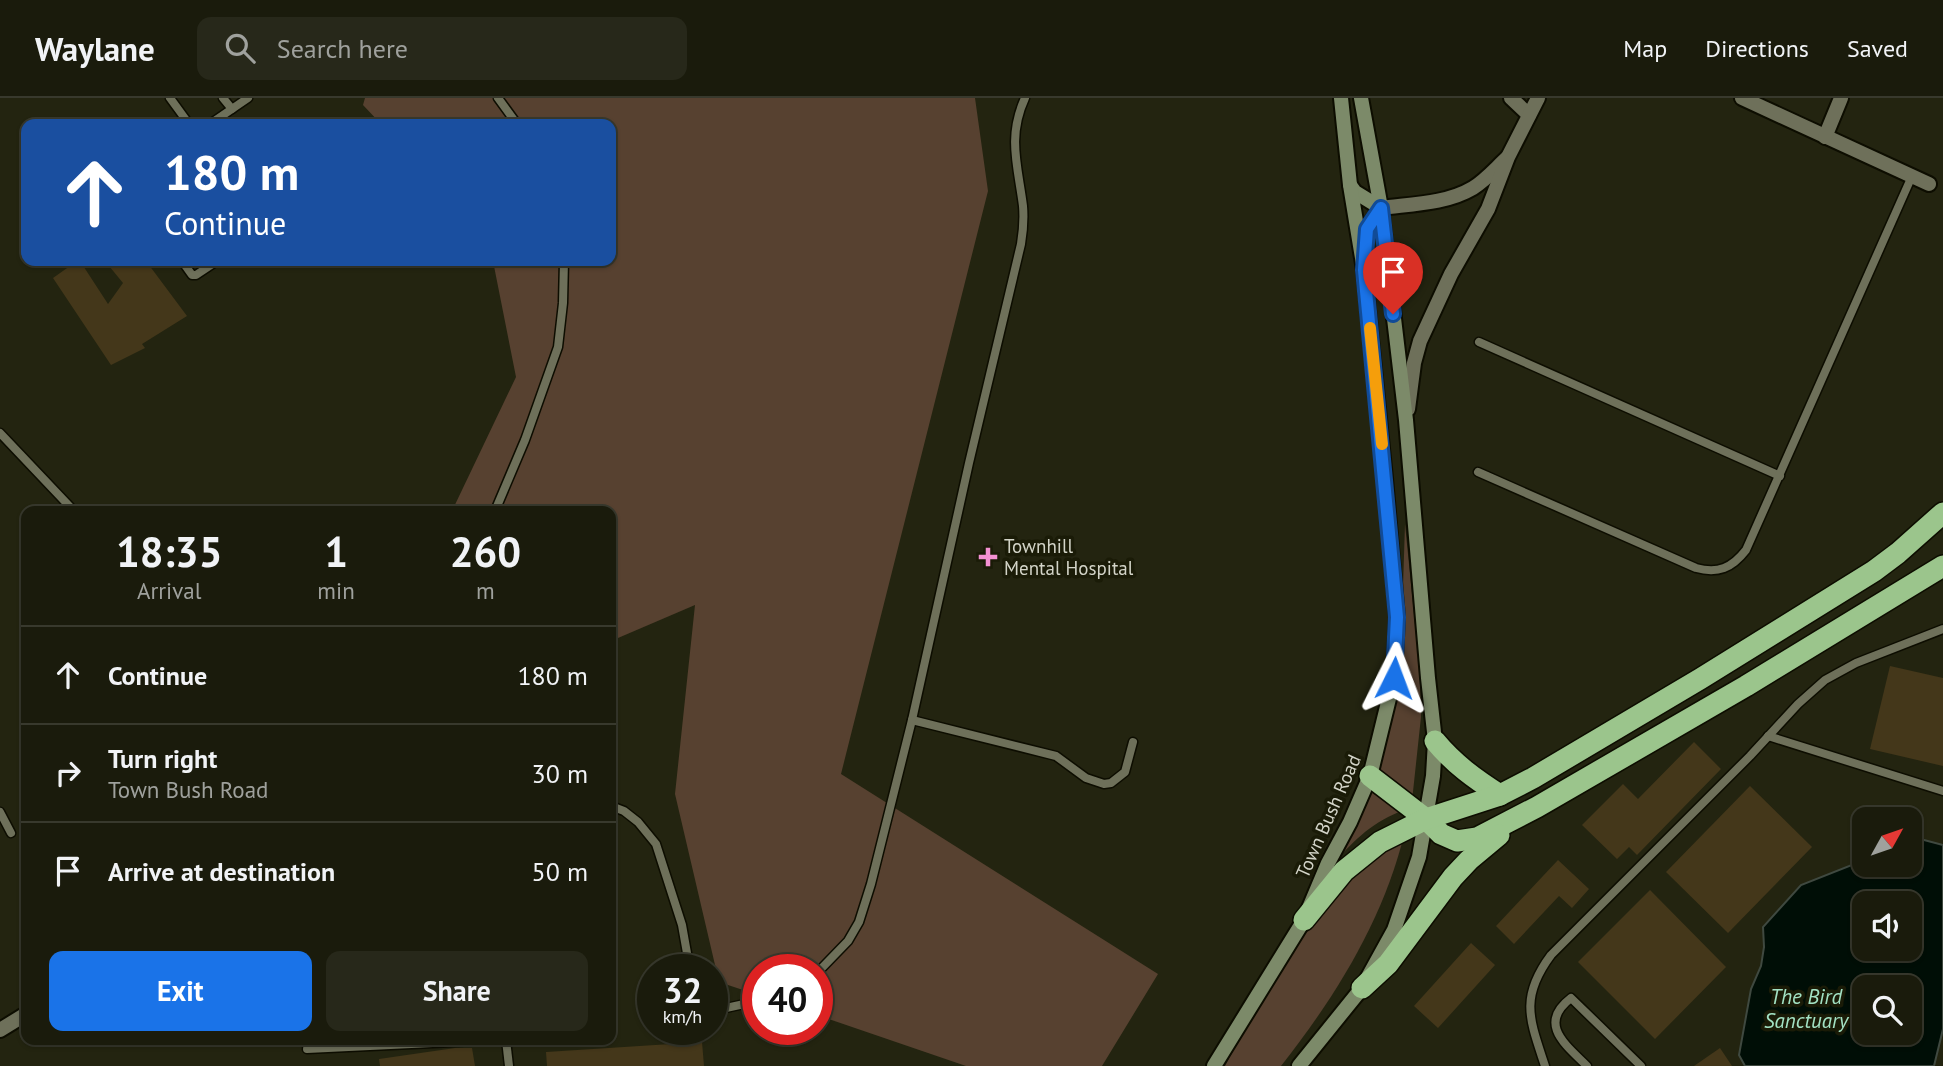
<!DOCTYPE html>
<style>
:root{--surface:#1a1b0c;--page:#27281a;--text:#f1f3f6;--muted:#9fa19d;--line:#38392d;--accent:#1a73e8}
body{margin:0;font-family:"PT Sans",sans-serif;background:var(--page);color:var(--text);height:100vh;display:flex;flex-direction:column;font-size:26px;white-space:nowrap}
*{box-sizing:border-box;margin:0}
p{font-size:23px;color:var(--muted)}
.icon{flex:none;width:38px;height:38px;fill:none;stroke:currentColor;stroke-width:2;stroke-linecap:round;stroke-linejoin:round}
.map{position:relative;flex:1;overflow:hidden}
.sheet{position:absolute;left:21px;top:408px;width:595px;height:539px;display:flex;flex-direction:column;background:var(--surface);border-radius:14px;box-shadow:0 2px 5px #0004,0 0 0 2px var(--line)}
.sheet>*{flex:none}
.banner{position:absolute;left:21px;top:21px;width:595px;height:147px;border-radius:14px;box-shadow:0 2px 5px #0004,0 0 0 2px var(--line);background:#1a4fa0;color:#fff;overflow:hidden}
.needle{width:46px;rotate:50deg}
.buttons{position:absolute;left:1852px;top:709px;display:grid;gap:14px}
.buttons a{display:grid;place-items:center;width:70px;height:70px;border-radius:14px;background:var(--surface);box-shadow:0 2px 5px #0004,0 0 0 2px var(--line);font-size:35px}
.speed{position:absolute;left:637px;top:856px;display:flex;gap:14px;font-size:35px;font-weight:700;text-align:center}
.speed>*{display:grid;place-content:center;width:91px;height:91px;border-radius:50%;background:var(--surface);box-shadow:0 2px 5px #0004,0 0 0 2px var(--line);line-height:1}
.speed small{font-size:18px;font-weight:400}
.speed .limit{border:10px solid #d22;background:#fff;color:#111}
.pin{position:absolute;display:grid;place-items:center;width:60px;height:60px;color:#fff;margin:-72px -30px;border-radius:50% 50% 50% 0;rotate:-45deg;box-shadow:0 0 7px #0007}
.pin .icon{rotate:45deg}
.me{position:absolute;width:77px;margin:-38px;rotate:3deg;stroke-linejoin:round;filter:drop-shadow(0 0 5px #0008)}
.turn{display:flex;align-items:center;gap:24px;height:147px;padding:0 28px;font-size:32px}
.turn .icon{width:91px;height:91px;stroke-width:2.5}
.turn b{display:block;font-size:49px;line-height:60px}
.eta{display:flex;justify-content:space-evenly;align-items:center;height:119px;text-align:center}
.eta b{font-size:42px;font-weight:700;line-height:49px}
.primary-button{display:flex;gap:14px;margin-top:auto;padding:14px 28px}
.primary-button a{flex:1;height:80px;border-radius:14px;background:var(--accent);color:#fff;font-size:28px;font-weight:700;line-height:80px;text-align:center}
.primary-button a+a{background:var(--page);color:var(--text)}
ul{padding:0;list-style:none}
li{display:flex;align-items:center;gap:21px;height:98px;padding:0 28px;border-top:2px solid var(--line)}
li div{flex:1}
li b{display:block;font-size:26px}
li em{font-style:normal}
header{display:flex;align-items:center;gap:42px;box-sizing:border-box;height:98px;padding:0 35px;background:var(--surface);border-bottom:2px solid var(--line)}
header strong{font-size:33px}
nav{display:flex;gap:38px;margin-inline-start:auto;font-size:24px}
.search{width:490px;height:63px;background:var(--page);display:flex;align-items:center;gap:18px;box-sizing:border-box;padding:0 24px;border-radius:14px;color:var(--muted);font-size:26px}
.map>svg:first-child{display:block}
.green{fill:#574130}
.water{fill:#000e06;stroke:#3f4940;stroke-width:2;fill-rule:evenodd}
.building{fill:#44371a}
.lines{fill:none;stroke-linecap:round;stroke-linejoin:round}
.lane-casing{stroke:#0d0d00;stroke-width:11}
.street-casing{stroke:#0d0d00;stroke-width:18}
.secondary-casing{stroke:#0d0d00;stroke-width:18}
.highway-casing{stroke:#0d0d00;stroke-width:24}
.lane{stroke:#6e705a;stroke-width:8}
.street{stroke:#6e705a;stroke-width:14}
.secondary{stroke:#7c8a69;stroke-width:14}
.highway{stroke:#9bc58c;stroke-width:21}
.route-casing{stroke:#114b97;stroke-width:18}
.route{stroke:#1a73e8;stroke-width:12}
.slow{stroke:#f59e0b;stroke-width:12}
.poi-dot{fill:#f491d3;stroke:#1a1b07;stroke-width:2.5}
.labels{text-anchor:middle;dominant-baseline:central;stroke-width:7;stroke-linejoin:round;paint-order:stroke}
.poi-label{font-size:19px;fill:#d3d4c8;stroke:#1a1b07;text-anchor:start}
.street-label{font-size:19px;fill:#d3d4c8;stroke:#1a1b07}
.water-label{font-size:21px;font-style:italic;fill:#a3e2c4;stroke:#1a1b07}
</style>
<header>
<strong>Waylane</strong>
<div class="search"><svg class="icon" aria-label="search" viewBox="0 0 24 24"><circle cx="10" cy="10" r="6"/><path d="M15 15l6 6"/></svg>Search here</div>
<nav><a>Map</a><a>Directions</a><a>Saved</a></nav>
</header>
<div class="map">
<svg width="1943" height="968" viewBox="0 0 1943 968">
<rect width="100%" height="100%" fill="#232410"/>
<g class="green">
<path d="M365,0H975L988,93L841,676L1158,876L1102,968H966L817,917V872H758V897L719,884L675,696L695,507L611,543V413H452L516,279L493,163H611V26H381L363,7Z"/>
<path d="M1405,426L1420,577L1421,619L1412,703L1379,676L1377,668L1387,639L1401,552Z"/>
<path d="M1368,692L1399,714C1368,727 1353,744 1331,768Z"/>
<path d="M1405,733C1384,821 1336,898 1281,968H1225L1271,882L1333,786Z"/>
</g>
<path class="water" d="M1909,738L1943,747V931L1934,968H1745L1739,957L1751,891L1761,868L1764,849L1763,829L1801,787L1852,767L1864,750V766H1909ZM1864,805H1909V850H1864ZM1864,889H1909V934H1864Z"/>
<g class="building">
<path d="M77,163H80L108,206L123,185L105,163H146L187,218L142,246L145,250L111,267L53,180Z"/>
<path d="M1890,568L1943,580V668L1870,651Z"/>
<path d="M1694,644L1721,671L1637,757L1629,749L1617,761L1582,727L1623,686L1638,701Z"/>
<path d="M1750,688L1812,749L1728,835L1666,774Z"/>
<path d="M1558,762L1589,791L1572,810L1559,798L1514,846L1496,828Z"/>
<path d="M1650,792L1726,869L1655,941L1578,864Z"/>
<path d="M1471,845L1495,867L1438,930L1414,908Z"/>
<path d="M702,944L704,968H547L546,954Z"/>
<path d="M455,950H472L475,968H380L379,961Z"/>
<path d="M1720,950L1732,968H1694Z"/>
</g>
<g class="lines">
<defs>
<g id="lane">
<path d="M170,0L189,26"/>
<path d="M223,0L232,11"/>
<path d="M498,0L517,26"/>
<path d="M210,26L248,0"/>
<path d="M182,163L192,177H196L217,163"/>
<path d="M1479,244L1780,378"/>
<path d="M0,335L74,413"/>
<path d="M1478,374L1696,470C1718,476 1732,470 1746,452L1912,78"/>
<path d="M495,413L525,342L558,249L563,205L564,163"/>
<path d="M912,622L1056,658L1086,680L1104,686L1111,685L1125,674L1133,644"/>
<path d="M1768,638L1943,693"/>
<path d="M611,708L624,713L638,724L656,746L682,827L690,872"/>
<path d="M0,714L11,735"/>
<path d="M817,875L848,843L859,824L871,786L912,622L969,365L1021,146C1023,134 1024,120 1023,108C1018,68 1007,39 1025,0"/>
<path d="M712,907L726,910L758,903"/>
<path d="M506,942L509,968"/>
<path d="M307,951L495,942"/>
<path d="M1545,968C1530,922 1519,900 1551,857L1750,658L1798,606L1825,582L1856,565L1943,531"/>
<path d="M1587,968C1566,947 1537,926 1571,900L1641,968"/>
</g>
<g id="street">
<path d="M1511,0L1529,17"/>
<path d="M1742,0L1929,86"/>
<path d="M1825,39L1841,0"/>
<path d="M1381,110C1411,106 1446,106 1473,90C1486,82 1496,70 1507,60"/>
<path d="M1408,311L1414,265L1420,243L1451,176L1488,111L1508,59L1538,0"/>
<path d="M0,932L26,916"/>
</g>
<g id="secondary">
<path d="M1350,87L1355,94L1381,110"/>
<path d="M1365,150L1367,131L1381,110"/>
<path d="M1214,968L1304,822L1328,765L1350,724L1370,678L1394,580L1397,519L1385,380L1364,172L1350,87L1341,0"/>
<path d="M1299,968L1362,890L1394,832L1419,759L1433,678L1435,643L1428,580L1406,322L1381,110L1361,0"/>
</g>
<g id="highway">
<path d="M1435,643C1454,666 1475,681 1500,697"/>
<path d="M1370,678L1426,721L1441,736L1457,743L1477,740L1537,709L1746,588L1943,468"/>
<path d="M1304,822L1344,773L1380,744L1426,721L1500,697L1533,680L1700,581L1874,473L1898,455L1943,415"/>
<path d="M1362,890L1388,866L1453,779L1469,762L1499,737"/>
</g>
</defs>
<use href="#lane" class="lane-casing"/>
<use href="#street" class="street-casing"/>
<use href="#secondary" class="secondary-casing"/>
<use href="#highway" class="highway-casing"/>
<use href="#lane" class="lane"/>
<use href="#street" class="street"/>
<use href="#secondary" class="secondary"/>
<use href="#highway" class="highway"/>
</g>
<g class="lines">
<defs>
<path id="route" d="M1393,216L1381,110L1367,131L1364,172L1397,519L1394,580"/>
</defs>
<use href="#route" class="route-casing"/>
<use href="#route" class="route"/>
<path class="slow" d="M1370,230L1382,346"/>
</g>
<path class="poi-dot" d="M984.5 448.5h7v7h7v7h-7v7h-7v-7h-7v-7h7z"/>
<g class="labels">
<g class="poi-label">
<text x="1004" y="448">Townhill<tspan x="1004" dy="22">Mental Hospital</tspan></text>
</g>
<g class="street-label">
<text transform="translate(1328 718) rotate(-66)">Town Bush Road</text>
</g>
<g class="water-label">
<text x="1806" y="898">The Bird<tspan x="1806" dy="24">Sanctuary</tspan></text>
</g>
</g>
</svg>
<div class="buttons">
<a><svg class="needle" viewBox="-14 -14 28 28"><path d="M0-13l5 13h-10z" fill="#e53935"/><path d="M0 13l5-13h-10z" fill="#9fa19d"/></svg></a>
<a><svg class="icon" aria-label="sound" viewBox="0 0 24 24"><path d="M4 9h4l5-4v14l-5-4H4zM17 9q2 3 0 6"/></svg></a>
<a><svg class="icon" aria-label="search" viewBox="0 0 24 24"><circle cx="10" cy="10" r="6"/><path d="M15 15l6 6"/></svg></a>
</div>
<div class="speed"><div>32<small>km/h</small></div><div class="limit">40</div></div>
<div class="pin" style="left:1393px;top:216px;background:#d93025"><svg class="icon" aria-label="arrive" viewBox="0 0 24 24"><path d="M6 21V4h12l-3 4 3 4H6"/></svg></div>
<svg class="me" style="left:1394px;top:580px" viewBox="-20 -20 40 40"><path d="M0-17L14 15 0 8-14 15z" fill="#1a73e8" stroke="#fff" stroke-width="4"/></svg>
<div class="banner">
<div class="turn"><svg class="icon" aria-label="ahead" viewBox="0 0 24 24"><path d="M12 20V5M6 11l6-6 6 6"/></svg><div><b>180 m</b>Continue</div></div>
</div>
<section class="sheet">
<div class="eta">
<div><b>18:35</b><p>Arrival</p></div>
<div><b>1</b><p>min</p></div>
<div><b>260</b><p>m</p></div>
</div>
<ul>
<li><svg class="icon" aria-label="ahead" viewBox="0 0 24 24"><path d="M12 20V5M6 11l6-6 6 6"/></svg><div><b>Continue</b></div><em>180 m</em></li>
<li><svg class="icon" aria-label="right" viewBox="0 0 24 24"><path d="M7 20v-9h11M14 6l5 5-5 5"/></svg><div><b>Turn right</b><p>Town Bush Road</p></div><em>30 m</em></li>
<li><svg class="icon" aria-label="arrive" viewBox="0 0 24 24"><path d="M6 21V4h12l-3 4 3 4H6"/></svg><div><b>Arrive at destination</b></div><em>50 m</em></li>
</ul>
<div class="primary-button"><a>Exit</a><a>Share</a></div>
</section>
</div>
